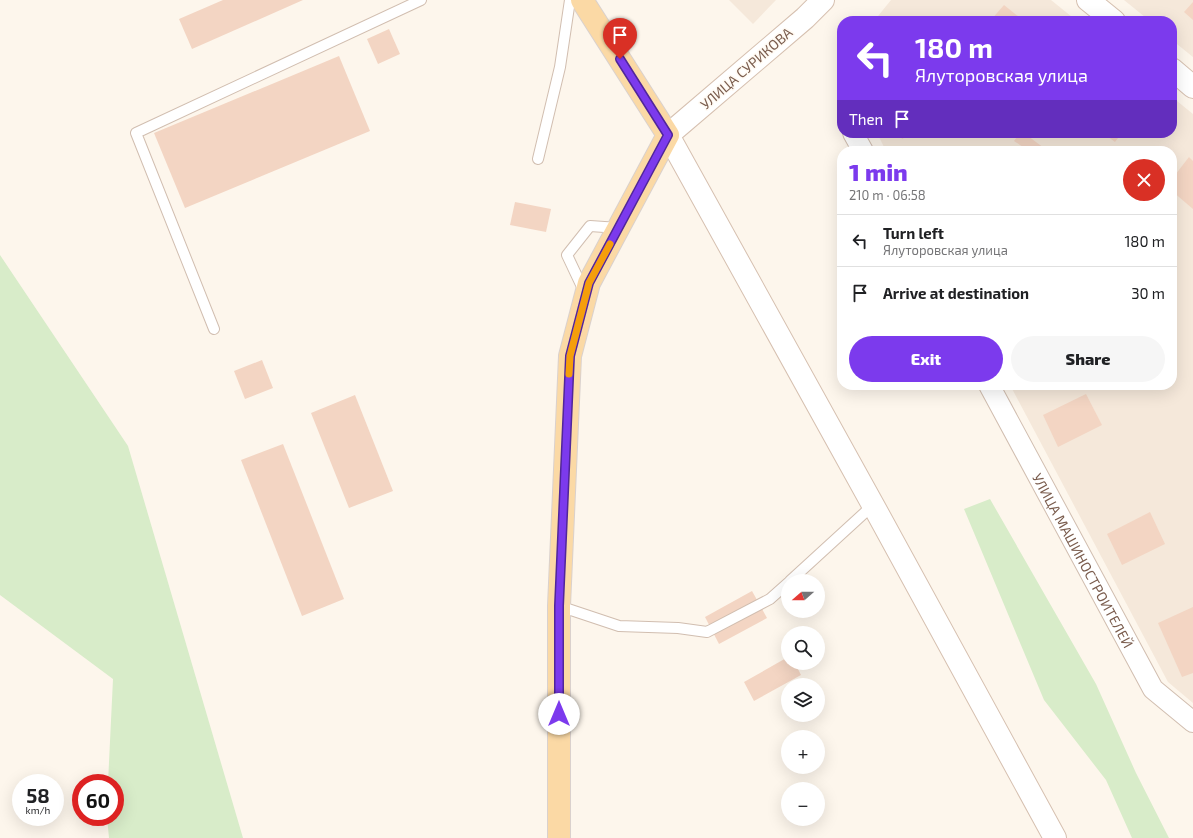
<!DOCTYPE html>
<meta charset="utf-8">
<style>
:root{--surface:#fff;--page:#f6f6f6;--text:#202124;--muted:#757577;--line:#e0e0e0;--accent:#7c3aed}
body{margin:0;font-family:"Exo 2",sans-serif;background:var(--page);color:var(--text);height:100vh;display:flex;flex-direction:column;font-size:15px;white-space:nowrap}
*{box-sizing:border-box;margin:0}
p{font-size:13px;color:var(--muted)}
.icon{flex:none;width:22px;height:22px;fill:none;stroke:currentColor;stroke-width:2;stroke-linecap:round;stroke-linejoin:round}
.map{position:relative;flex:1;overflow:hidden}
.side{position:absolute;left:837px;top:146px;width:340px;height:244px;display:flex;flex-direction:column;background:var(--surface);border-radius:16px;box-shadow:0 4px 16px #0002}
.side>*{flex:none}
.banner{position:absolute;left:837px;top:16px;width:340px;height:122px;border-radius:16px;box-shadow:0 4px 16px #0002;background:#7c3aed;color:#fff;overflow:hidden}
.needle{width:26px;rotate:250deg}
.fabs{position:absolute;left:781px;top:574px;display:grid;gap:8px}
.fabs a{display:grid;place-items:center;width:44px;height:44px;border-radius:50%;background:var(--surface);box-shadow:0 4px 16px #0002;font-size:20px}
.speed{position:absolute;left:12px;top:774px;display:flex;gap:8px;font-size:20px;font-weight:700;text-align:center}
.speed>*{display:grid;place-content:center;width:52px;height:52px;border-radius:50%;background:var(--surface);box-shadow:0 4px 16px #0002;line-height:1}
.speed small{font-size:10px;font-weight:400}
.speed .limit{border:6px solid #d22;background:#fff;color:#111}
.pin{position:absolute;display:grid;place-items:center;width:34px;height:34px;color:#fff;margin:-41px -17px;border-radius:50% 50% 50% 0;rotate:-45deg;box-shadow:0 0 4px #0007}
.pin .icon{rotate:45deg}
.me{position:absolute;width:44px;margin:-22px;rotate:0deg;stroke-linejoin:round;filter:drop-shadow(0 0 3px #0008)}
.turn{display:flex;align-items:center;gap:14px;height:84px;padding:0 12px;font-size:18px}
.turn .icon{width:52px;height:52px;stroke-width:2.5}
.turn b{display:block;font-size:28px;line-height:34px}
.then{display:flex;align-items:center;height:38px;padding:0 12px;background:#0003;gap:8px;font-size:15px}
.round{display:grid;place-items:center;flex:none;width:42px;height:42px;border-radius:21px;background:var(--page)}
.overview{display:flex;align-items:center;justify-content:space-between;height:68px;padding:0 12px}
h1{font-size:24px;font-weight:800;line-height:30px;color:var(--accent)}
.action{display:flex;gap:8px;margin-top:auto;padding:8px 12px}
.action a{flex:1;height:46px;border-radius:24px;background:var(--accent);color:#fff;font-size:16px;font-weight:800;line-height:46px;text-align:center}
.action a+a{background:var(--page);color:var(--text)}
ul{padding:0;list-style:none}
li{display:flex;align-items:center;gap:12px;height:52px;padding:0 12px;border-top:1px solid var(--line)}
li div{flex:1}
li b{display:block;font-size:15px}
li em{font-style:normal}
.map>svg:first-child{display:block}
.residential{fill:#f5e8da}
.green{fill:#d8ecc9}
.building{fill:#f3d5c3}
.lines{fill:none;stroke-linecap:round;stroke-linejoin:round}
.lane-casing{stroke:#d1beb0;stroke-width:12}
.street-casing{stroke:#d1beb0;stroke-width:22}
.secondary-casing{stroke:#d6c0b0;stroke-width:24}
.primary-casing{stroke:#dad1cd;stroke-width:24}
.lane{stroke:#fff;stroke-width:10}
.street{stroke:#fff;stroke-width:20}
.secondary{stroke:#fff;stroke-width:22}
.primary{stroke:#fbd9a5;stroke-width:22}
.route-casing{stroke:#51269a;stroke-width:10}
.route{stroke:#7c3aed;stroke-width:7}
.slow{stroke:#f59e0b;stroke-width:7}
.labels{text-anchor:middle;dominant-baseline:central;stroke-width:3;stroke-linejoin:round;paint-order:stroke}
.street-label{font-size:14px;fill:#7a5c4d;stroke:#fffaf3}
</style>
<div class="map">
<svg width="1193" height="838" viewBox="0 0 1193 838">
<rect width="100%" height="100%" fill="#fdf6ec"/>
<g class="residential">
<path d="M729,0H776L753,24Z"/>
<path d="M891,0H1051L1077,21H874Z"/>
<path d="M1124,0H1193V57L1172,40V21H1150Z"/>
<path d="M1172,97L1193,114V703L1168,682L1010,385H1172V151H886L877,133H1172Z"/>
</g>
<g class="green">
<path d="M0,255L128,446L243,838H109L107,817H115V783H108L113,679L0,595Z"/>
<path d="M990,499L1096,684L1136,773L1169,838H1132L1106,780L1044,700L964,509Z"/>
</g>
<g class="building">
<path d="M223,0H303L192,49L179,19Z"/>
<path d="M1193,2V20L1184,12Z"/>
<path d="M1004,5L1024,21H990Z"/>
<path d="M389,29L400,54L378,64L367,39Z"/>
<path d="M339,56L370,131L185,208L154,133Z"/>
<path d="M899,133H913L902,139Z"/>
<path d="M1020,133H1024L1048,151H1029L1014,141Z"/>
<path d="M1103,133H1122L1115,142Z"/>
<path d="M1189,157L1193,161V209L1172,191V179Z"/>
<path d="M515,202L551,209L546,232L510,225Z"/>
<path d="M262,360L273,388L245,399L234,371Z"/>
<path d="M1086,394L1102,425L1058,447L1043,415Z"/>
<path d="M355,395L393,491L349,508L311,413Z"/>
<path d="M283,444L344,599L302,616L241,460Z"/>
<path d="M1150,512L1165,544L1122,565L1107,534Z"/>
<path d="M752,591L767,618L719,644L705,617Z"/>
<path d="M1193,607V673L1182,677L1158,623Z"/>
<path d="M788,657V663H795L801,675L754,701L744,682Z"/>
</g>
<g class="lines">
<defs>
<g id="lane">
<path d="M538,159L560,67L570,0"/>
<path d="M584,291L567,255L590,226L619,228"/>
<path d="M214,329L136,133L421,0"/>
<path d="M790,581L873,505"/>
<path d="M559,606L619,626L678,628L707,632L770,599L788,583"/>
</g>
<g id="street">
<path d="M853,133L863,151"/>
<path id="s1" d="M989,385L1153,689L1193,722"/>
</g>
<g id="secondary">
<path d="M823,0L805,18L668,135L873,505L1055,838"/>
<path d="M1088,0L1114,21"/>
<path d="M1172,69L1193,87"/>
</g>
<path id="primary" d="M559,838V606L570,356L589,283L668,135L582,0"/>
</defs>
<use href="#lane" class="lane-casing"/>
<use href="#street" class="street-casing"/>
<use href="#secondary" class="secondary-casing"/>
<use href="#primary" class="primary-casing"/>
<use href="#lane" class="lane"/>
<use href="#street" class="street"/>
<use href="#secondary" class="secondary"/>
<use href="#primary" class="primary"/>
</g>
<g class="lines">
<defs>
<path id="route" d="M559,714V606L570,356L589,283L668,135L620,59"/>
</defs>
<use href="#route" class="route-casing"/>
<use href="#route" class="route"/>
<path class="slow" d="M569,374L570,356L589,283L610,244"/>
</g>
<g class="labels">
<g class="street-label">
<text transform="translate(746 68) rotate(-41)">УЛИЦА СУРИКОВА</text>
<text stroke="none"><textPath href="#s1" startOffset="199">УЛИЦА МАШИНОСТРОИТЕЛЕЙ</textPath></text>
</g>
</g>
</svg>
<div class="fabs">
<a><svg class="needle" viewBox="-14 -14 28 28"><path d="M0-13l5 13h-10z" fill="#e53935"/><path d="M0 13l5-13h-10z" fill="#757577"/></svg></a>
<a><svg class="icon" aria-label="search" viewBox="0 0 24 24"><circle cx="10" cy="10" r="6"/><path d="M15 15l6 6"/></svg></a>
<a><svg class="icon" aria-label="layers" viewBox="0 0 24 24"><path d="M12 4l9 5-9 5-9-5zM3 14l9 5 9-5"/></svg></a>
<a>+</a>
<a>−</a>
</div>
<div class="speed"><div>58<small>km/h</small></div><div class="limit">60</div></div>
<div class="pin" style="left:620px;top:59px;background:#d93025"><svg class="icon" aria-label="arrive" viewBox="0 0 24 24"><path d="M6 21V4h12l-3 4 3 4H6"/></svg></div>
<svg class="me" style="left:559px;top:714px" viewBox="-20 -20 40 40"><circle r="19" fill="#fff"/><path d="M0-13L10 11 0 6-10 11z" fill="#7c3aed"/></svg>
<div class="banner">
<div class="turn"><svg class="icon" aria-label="left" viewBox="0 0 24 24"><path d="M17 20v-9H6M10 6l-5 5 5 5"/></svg><div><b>180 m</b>Ялуторовская улица</div></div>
<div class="then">Then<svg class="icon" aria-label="arrive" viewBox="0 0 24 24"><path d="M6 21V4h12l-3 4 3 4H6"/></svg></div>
</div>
<section class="side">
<div class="overview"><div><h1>1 min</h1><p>210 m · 06:58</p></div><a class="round" style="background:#d93025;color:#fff"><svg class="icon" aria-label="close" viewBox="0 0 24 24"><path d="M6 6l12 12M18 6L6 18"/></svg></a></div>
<ul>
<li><svg class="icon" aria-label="left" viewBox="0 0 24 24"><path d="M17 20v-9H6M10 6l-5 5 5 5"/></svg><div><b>Turn left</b><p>Ялуторовская улица</p></div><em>180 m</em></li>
<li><svg class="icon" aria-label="arrive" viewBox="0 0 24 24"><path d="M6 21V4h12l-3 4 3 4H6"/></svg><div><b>Arrive at destination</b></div><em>30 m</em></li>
</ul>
<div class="action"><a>Exit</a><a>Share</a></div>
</section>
</div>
